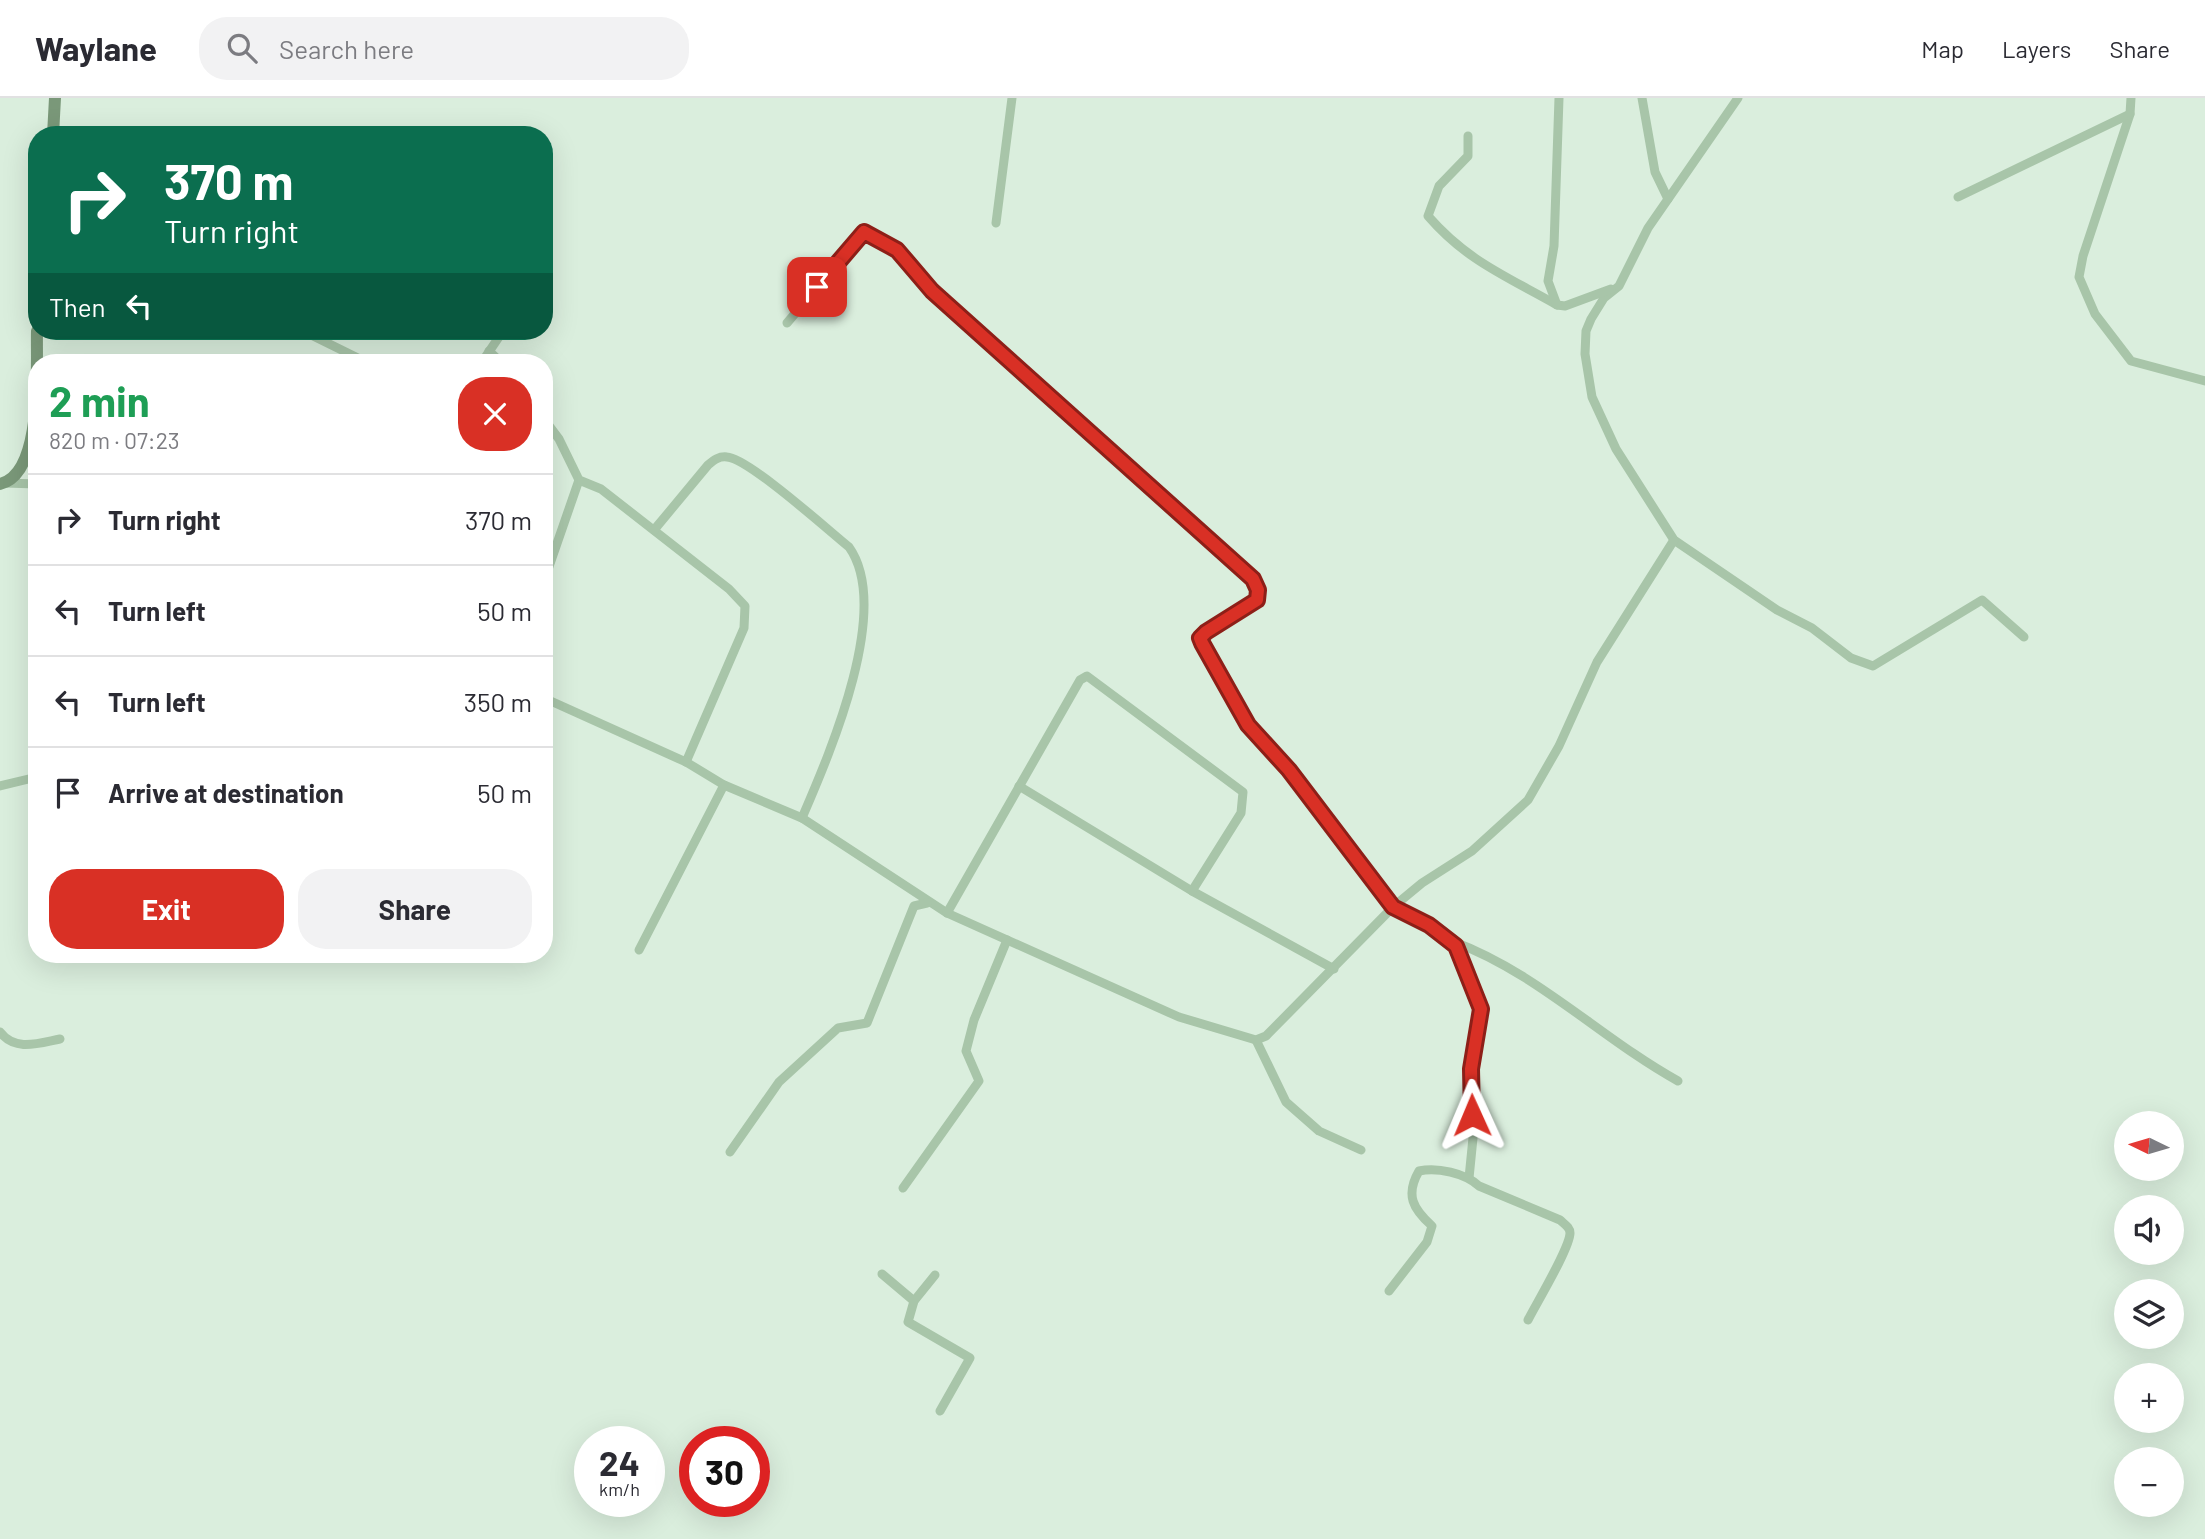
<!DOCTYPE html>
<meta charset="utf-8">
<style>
:root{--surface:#fff;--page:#f2f2f3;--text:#2b2b33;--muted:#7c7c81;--line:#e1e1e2;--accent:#d93025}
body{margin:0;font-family:Barlow,sans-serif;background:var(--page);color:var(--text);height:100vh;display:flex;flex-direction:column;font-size:26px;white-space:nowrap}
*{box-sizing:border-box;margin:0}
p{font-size:23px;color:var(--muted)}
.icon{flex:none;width:38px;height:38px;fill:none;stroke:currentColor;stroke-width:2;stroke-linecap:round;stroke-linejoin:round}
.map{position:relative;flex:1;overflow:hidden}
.details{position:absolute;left:28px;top:256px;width:525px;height:609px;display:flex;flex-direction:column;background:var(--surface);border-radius:28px;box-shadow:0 7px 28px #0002}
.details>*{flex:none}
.hud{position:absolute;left:28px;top:28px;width:525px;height:214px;border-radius:28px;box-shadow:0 7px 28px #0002;background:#0b6e4f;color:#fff;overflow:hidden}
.needle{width:46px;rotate:275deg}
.buttons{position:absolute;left:2114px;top:1013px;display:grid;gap:14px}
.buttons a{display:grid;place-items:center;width:70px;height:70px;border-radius:50%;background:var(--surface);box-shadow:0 7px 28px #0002;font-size:35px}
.speed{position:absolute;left:574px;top:1328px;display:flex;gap:14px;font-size:35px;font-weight:700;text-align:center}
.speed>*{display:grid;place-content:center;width:91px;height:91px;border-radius:50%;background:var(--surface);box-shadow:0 7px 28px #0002;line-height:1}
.speed small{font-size:18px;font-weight:400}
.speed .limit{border:10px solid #d22;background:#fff;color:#111}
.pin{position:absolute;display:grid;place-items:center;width:60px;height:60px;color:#fff;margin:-30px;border-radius:14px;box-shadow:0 4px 10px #0006}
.me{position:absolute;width:77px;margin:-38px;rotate:359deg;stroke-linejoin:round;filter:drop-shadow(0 0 5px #0008)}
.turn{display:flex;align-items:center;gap:24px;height:147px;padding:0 21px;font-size:32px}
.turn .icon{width:91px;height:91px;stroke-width:2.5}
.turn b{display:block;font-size:49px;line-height:60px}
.then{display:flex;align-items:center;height:66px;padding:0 21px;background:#0003;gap:14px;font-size:26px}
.round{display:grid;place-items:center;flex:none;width:74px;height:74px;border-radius:28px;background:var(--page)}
.summary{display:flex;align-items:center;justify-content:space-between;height:119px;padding:0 21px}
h1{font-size:42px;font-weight:700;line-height:52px;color:#1e9e55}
.button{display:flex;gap:14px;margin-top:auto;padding:14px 21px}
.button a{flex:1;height:80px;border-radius:28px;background:var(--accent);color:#fff;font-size:28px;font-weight:700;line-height:80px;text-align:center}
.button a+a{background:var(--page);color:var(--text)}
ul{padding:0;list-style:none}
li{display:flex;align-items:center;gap:21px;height:91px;padding:0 21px;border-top:2px solid var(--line)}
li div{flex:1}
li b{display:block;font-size:26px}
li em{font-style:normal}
header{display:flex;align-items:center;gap:42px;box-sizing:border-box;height:98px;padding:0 35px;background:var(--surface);border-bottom:2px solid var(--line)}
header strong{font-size:33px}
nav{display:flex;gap:38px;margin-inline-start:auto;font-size:24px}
.search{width:490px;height:63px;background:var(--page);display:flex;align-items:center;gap:18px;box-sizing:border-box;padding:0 24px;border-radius:28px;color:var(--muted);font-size:26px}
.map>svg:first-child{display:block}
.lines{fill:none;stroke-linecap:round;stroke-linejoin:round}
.street{stroke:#a8c5a9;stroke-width:9}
.secondary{stroke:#7a9879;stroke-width:12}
.route-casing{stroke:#8d1f18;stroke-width:18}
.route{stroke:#d93025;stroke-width:12}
</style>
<header>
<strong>Waylane</strong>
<div class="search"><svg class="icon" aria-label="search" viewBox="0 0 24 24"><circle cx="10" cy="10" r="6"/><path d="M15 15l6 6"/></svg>Search here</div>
<nav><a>Map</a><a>Layers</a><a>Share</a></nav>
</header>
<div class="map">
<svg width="2205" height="1441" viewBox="0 0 2205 1441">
<rect width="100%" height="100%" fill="#daeedd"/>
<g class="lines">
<g class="street">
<path d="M1642,0L1655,74L1668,101"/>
<path d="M1738,0L1648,130L1619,188L1604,200L1591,221L1586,233L1585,256L1592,299L1616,351L1674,442L1777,512L1812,530L1851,560L1873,568L1982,502L2024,539"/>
<path d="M2131,0L2130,16L2083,158L2079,179L2095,216L2131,263L2205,283"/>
<path d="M1468,38V58L1439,88L1428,118C1467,163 1506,178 1557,207L1565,208L1611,191"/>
<path d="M1958,99L2130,16"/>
<path d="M996,125L1012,0"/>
<path d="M1557,207L1548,183L1554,148L1559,0"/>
<path d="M787,225L864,134L897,152L932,193L1253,481L1258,492L1257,502L1206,534L1201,540L1202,545L1248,627L1289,672L1393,809L1429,827L1456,848L1481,911L1471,971L1473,1040L1469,1080"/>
<path d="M303,233L366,264"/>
<path d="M489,253L501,264"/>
<path d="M482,264L503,233"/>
<path d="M544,321L559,341L579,382L601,391L729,491L745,508L744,530L686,664"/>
<path d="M28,357L37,367"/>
<path d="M5,385L37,386"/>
<path d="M654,432L708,367C714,362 719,358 727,359C748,360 828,432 849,449C893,511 829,657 802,720"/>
<path d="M544,483L579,382"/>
<path d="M544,600L686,664L724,687L802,720L947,815L1179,919L1256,942L1266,938L1393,809L1422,785L1472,753L1528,702L1559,648L1597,564L1674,442"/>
<path d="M0,688L37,679"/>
<path d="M1019,688L1192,793L1334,871"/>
<path d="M947,815L1080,582L1087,578L1243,694L1241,715L1192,793"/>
<path d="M1452,843C1538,875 1599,939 1678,983"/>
<path d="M639,852L724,687"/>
<path d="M0,934C15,954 39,945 60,941"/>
<path d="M1256,942L1286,1004L1319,1033L1361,1052"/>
<path d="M730,1054L779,984L838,930L867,925L914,808L927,805"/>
<path d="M903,1090L979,983L966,953L974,922L1007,842"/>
<path d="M882,1176L914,1203"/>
<path d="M935,1177L914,1203L908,1224L970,1260L940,1313"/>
<path d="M1389,1193L1427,1144L1432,1128C1413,1111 1405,1097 1419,1073C1437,1069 1465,1075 1479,1088L1560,1122C1564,1126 1570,1129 1570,1135C1570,1150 1536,1206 1528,1222"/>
</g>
<g class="secondary">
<path d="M53,37L55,0"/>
<path d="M0,386C44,376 36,268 37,233"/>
</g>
</g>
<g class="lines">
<defs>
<path id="route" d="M817,189L864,134L897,152L932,193L1253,481L1258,492L1257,502L1206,534L1200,540L1202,545L1248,627L1289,672L1393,809L1429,827L1456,848L1481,911L1471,971L1472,1017"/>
</defs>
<use href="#route" class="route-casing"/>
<use href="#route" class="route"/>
</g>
</svg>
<div class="buttons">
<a><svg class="needle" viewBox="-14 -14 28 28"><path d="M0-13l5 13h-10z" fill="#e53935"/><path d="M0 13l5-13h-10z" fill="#7c7c81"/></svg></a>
<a><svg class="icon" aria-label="sound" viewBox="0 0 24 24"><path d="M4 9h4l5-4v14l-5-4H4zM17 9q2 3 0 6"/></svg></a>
<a><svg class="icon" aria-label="layers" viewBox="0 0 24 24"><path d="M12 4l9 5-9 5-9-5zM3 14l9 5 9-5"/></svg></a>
<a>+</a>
<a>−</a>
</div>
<div class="speed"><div>24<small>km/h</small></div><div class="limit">30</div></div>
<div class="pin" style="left:817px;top:189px;background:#d93025"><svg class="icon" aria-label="arrive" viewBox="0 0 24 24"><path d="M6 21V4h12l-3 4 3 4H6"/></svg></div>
<svg class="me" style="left:1472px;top:1017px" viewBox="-20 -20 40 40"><path d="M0-17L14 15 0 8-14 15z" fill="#d93025" stroke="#fff" stroke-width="4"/></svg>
<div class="hud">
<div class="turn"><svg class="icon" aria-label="right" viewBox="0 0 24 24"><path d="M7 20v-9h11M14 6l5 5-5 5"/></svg><div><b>370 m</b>Turn right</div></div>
<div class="then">Then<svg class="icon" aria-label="left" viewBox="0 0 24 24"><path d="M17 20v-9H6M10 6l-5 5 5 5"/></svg></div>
</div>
<section class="details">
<div class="summary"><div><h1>2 min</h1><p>820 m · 07:23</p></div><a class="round" style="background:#d93025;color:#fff"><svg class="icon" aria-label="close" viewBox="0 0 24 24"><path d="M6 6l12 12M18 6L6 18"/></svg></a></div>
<ul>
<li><svg class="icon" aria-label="right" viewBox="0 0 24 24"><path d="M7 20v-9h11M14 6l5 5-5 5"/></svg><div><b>Turn right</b></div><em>370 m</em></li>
<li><svg class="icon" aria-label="left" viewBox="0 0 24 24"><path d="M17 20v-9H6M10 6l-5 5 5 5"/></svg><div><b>Turn left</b></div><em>50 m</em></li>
<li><svg class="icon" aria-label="left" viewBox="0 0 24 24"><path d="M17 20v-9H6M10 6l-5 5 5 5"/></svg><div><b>Turn left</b></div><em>350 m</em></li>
<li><svg class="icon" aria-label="arrive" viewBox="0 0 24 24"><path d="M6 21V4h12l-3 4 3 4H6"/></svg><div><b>Arrive at destination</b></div><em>50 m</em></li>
</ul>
<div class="button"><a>Exit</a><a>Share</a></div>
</section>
</div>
